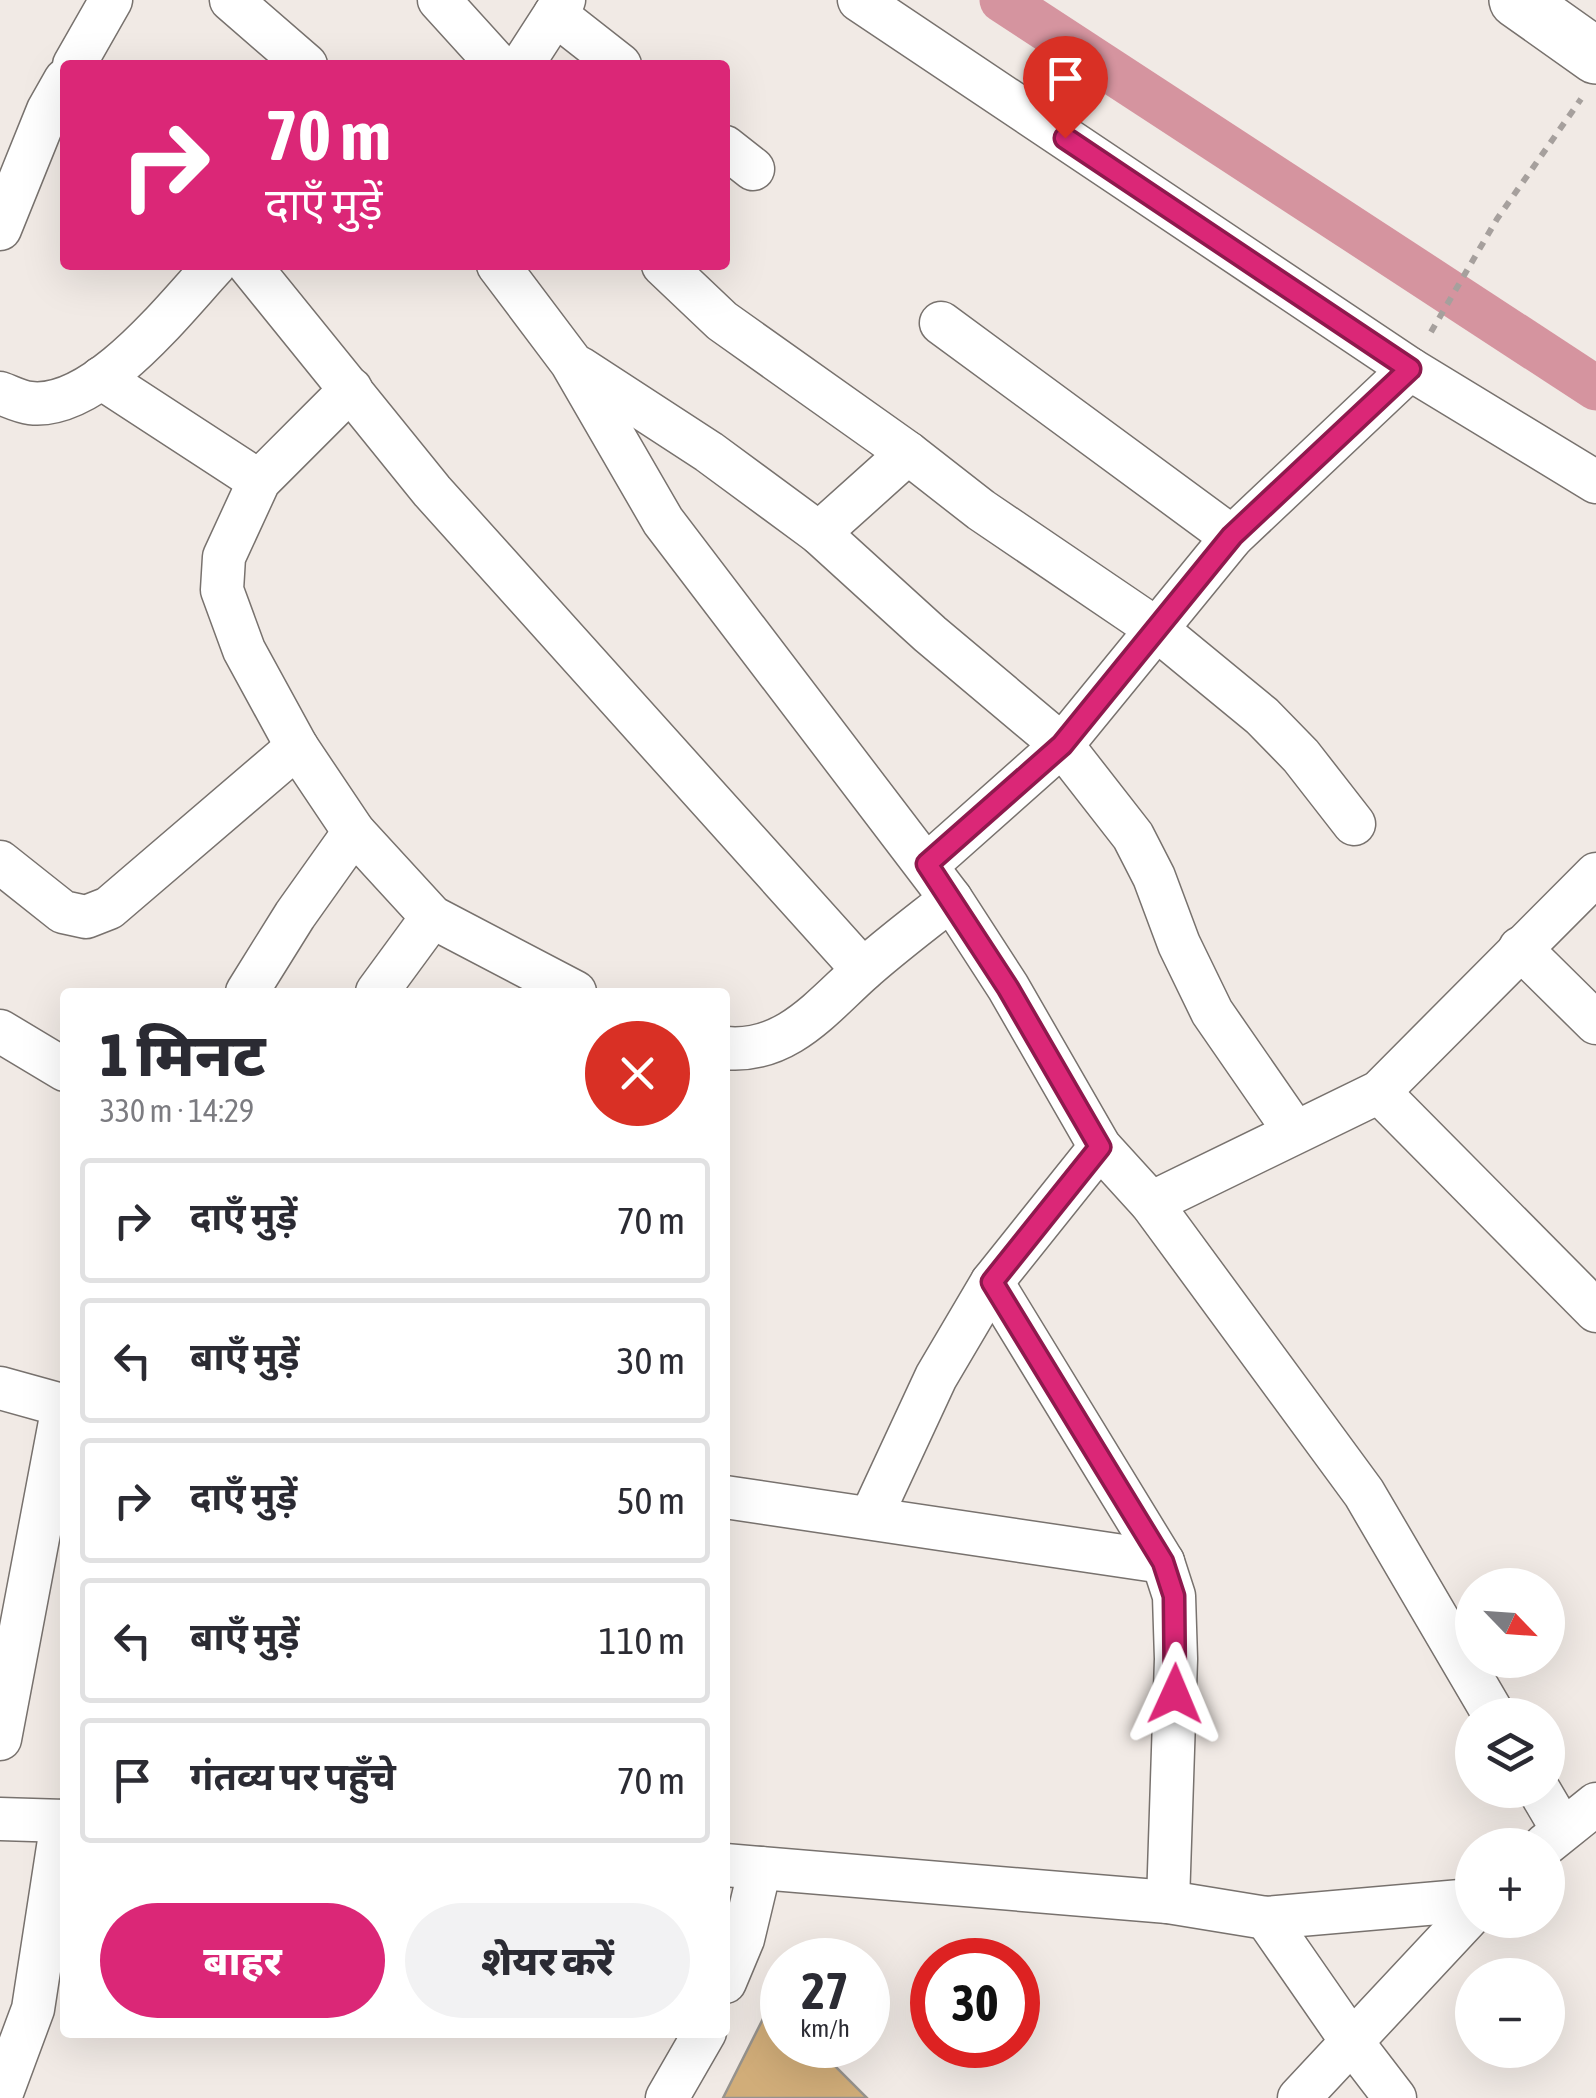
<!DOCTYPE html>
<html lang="hi">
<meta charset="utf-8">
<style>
:root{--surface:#fff;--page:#f2f2f3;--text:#2b2b33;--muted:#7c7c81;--line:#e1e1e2;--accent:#db2777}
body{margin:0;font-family:"Asap Condensed","Noto Sans Devanagari",sans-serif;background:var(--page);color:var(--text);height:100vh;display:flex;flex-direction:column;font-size:38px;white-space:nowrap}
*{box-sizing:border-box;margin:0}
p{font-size:32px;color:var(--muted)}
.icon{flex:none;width:55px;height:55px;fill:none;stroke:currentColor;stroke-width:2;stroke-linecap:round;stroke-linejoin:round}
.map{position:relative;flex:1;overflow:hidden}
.panel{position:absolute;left:60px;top:988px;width:670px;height:1050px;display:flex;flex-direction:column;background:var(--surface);border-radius:10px;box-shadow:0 10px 40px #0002}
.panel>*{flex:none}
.hud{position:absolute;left:60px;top:60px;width:670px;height:210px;border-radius:10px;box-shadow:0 10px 40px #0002;background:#db2777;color:#fff;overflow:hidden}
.needle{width:65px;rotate:115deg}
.tools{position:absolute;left:1455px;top:1568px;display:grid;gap:20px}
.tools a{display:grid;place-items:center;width:110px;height:110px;border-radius:50%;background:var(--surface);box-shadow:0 10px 40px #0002;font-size:50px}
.speed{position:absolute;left:760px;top:1938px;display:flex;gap:20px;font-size:50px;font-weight:700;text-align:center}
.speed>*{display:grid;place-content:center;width:130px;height:130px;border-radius:50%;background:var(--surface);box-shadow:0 10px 40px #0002;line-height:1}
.speed small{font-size:25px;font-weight:400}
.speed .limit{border:15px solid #d22;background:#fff;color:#111}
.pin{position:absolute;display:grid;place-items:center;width:85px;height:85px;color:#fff;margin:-102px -42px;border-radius:50% 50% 50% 0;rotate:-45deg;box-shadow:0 0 10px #0007}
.pin .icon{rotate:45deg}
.me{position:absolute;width:110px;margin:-55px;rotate:1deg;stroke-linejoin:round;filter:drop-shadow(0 0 8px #0008)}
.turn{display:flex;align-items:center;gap:35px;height:210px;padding:0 40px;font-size:45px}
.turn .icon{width:130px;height:130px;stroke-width:2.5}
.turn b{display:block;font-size:70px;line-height:85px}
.round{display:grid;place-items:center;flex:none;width:105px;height:105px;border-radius:52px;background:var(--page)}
.overview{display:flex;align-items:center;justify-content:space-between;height:170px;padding:0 40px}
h1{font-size:60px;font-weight:800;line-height:75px}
.cta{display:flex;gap:20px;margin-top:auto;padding:20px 40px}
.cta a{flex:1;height:115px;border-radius:60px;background:var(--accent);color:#fff;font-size:40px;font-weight:800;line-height:115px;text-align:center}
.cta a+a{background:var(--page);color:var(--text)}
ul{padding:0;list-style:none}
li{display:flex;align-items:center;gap:30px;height:125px;margin:0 20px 15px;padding:0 20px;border:5px solid var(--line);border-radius:10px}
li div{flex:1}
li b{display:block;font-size:38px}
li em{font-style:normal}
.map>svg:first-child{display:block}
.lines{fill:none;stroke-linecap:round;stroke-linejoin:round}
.canal{stroke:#d5949f;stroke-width:45}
.building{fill:#d1ad79;stroke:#97938d;stroke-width:2.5}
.street-casing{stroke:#78726e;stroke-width:45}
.secondary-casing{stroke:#78726e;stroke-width:58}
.path{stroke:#a6a09d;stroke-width:6;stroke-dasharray:8 8;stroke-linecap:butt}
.street{stroke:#fff;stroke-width:42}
.secondary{stroke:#fff;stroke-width:55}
.route-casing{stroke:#8e194d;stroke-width:25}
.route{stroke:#db2777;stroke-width:18}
</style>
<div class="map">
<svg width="1596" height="2098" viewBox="0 0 1596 2098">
<rect width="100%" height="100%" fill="#f1eae5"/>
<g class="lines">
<path class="canal" d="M1002,0L1596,388"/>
</g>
<path class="building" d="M771,2003L782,2014V2045H814L867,2098H723Z"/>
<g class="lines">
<defs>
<g id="street">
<path d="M231,0L306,65"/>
<path d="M439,0L498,65"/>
<path d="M859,0L1410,369L1596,482"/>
<path d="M555,14L620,65"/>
<path d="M74,65L111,0"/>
<path d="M522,65L564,0"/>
<path d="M725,147L753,169"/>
<path d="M0,229L48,110L65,80"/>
<path d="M249,265L432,491L863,970"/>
<path d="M498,265L571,362L663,521L951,899L1008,987L1100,1147L1151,1203L1364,1493L1494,1715"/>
<path d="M663,265L722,321L908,453L981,510L1155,628L1262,716L1301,756L1354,824"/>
<path d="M941,323L1232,537"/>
<path d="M580,368L709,452L819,533L930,634L1062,745L1133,836L1154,877L1179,944L1212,1012L1295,1132"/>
<path d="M101,378L259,481"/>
<path d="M351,389L259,481L224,557L222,590L244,650L297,747L354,832L432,917L575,992"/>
<path d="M0,393C9,396 20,402 30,403C96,411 174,309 215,265"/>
<path d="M819,533L908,453"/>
<path d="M0,862L63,912L86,917L109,908L297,747"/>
<path d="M927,865L1062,745L1232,537L1410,369"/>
<path d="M1520,948L1596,1023"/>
<path d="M247,992L295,915L354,832"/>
<path d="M377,992L432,917"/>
<path d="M0,1031L65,1070"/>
<path d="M725,1048C785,1054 821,1008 861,972C890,946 921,923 951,899"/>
<path d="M1379,1092L1596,1311"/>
<path d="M1151,1203L1379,1092L1596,874"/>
<path d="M992,1282L1163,1562L1174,1596L1176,1659L1168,1902"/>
<path d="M0,1388L65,1406"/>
<path d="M725,1497L1163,1562"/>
<path d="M871,1517L936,1377L992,1282L1100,1147"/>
<path d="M0,1739L63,1406"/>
<path d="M1539,1790L1562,1829"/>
<path d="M0,1819L65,1821"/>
<path d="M1545,1845L1596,1804"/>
<path d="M725,1865L1168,1902L1266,1918L1472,1900"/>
<path d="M1266,1918L1352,2042L1395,2098"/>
<path d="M725,1982L743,1939L760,1868"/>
<path d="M0,2098L33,2009L62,1821"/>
<path d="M667,2098L705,2032"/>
<path d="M1299,2098L1472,1913"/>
</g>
<path id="secondary" d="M1517,0L1596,56"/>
</defs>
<use href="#street" class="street-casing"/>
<use href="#secondary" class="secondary-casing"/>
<path class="path" d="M1431,332L1497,219L1581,99"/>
<use href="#street" class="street"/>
<use href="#secondary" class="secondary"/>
</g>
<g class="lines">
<defs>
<path id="route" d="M1065,138L1410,369L1232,536L1062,745L927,864L1008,988L1100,1147L992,1282L1163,1562L1174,1596L1175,1694"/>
</defs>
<use href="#route" class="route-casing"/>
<use href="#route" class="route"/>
</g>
</svg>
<div class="tools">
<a><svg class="needle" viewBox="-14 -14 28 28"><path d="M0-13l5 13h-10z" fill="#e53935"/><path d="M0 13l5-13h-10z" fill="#7c7c81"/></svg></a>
<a><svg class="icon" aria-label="layers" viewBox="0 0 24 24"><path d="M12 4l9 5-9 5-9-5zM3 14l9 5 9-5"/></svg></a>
<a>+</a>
<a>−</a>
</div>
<div class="speed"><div>27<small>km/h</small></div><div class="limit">30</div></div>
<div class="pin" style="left:1065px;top:138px;background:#d93025"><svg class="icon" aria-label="arrive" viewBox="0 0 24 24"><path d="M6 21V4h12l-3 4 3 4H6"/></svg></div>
<svg class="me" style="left:1175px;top:1694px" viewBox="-20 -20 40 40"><path d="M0-17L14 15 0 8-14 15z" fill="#db2777" stroke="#fff" stroke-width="4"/></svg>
<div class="hud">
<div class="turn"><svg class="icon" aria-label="right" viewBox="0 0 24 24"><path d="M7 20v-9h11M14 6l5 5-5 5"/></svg><div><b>70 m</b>दाएँ मुड़ें</div></div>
</div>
<section class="panel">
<div class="overview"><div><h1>1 मिनट</h1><p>330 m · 14:29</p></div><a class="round" style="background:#d93025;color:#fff"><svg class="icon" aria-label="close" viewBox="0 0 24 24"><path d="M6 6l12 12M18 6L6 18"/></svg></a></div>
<ul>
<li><svg class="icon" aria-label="right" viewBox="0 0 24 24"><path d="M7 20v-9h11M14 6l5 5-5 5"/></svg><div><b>दाएँ मुड़ें</b></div><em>70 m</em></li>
<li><svg class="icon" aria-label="left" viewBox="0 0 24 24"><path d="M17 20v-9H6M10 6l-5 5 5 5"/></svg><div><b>बाएँ मुड़ें</b></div><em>30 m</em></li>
<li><svg class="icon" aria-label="right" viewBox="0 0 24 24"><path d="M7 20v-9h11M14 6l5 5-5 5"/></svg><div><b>दाएँ मुड़ें</b></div><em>50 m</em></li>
<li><svg class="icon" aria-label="left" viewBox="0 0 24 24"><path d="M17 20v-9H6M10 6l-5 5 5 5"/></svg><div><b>बाएँ मुड़ें</b></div><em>110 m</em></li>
<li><svg class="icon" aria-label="arrive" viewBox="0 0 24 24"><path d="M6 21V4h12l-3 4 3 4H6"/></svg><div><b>गंतव्य पर पहुँचे</b></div><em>70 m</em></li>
</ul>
<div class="cta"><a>बाहर</a><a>शेयर करें</a></div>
</section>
</div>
